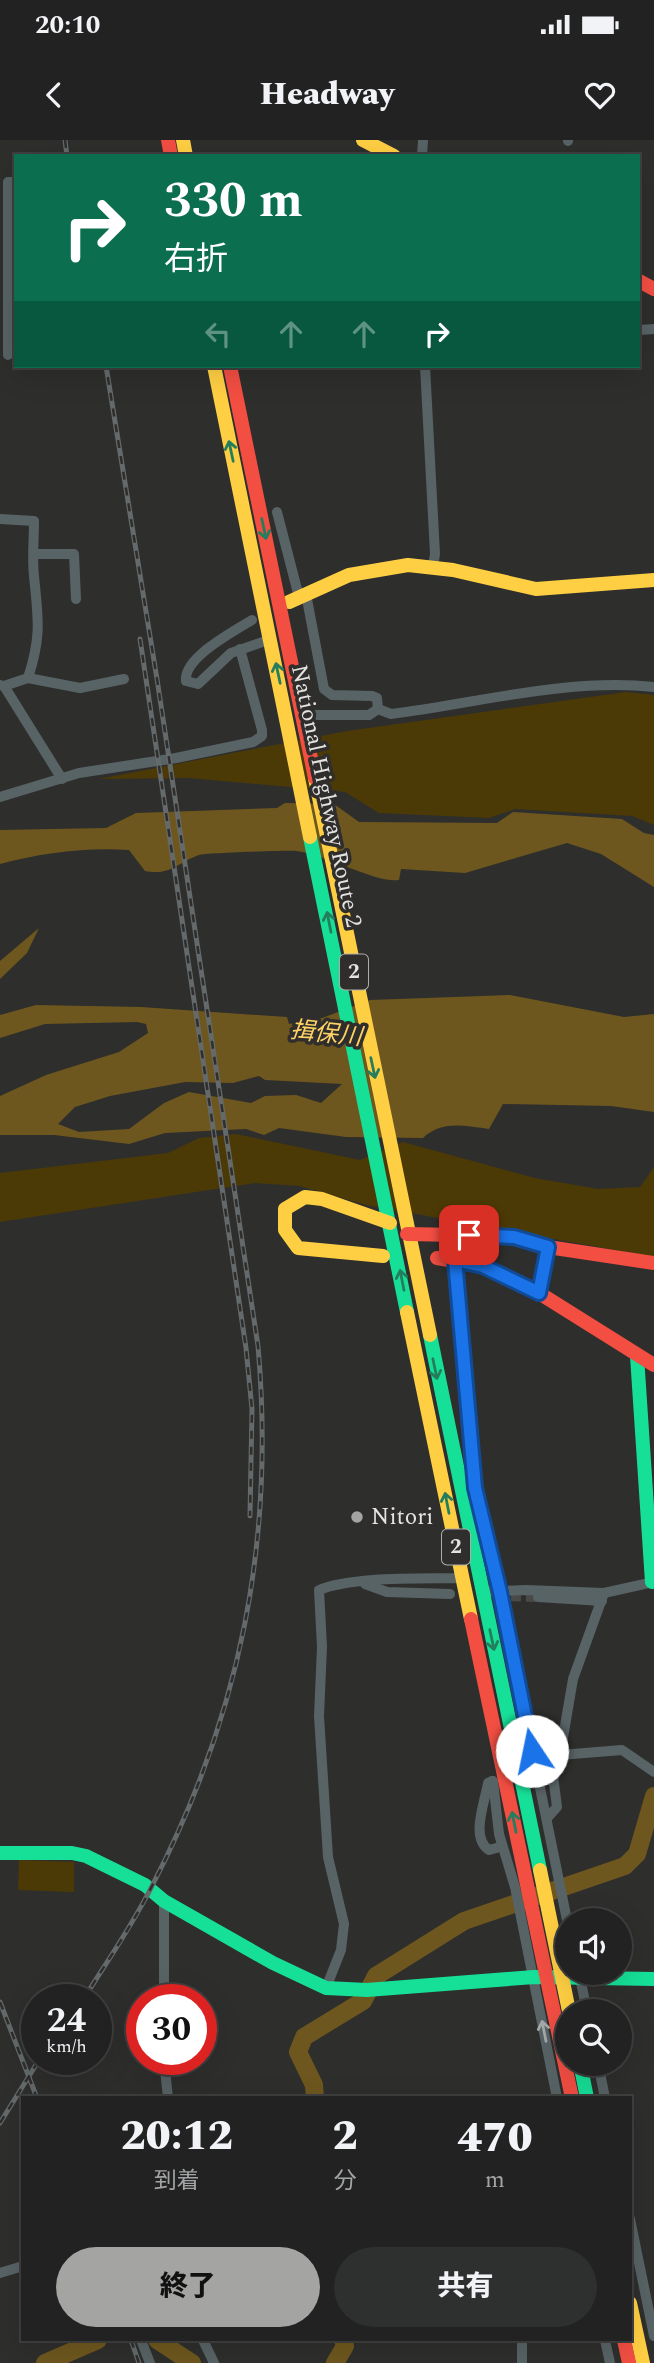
<!DOCTYPE html>
<html lang="ja">
<meta charset="utf-8">
<style>
:root{--surface:#222;--page:#2e2f2f;--text:#f1f3f6;--muted:#a2a4a5;--line:#3f3f40;--accent:#a4a4a3}
body{margin:0;font-family:Spectral,"Noto Sans JP",serif;background:var(--page);color:var(--text);height:100vh;display:flex;flex-direction:column;font-size:26px;white-space:nowrap}
*{box-sizing:border-box;margin:0}
p{font-size:23px;color:var(--muted)}
.icon{flex:none;width:38px;height:38px;fill:none;stroke:currentColor;stroke-width:2;stroke-linecap:round;stroke-linejoin:round}
.map{position:relative;flex:1;overflow:hidden}
.panel{position:absolute;left:21px;top:1956px;width:611px;height:245px;display:flex;flex-direction:column;background:var(--surface);border-radius:0px;box-shadow:0 7px 28px #0002,0 0 0 2px var(--line)}
.panel>*{flex:none}
.guide{position:absolute;left:14px;top:14px;width:626px;height:214px;border-radius:0px;box-shadow:0 7px 28px #0002,0 0 0 2px var(--line);background:#0b6e4f;color:#fff;overflow:hidden}
.buttons{position:absolute;left:555px;top:1768px;display:grid;gap:14px}
.buttons a{display:grid;place-items:center;width:77px;height:77px;border-radius:50%;background:var(--surface);box-shadow:0 7px 28px #0002,0 0 0 2px var(--line);font-size:35px}
.speed{position:absolute;left:21px;top:1844px;display:flex;gap:14px;font-size:35px;font-weight:700;text-align:center}
.speed>*{display:grid;place-content:center;width:91px;height:91px;border-radius:50%;background:var(--surface);box-shadow:0 7px 28px #0002,0 0 0 2px var(--line);line-height:1}
.speed small{font-size:18px;font-weight:400}
.speed .limit{border:10px solid #d22;background:#fff;color:#111}
.pin{position:absolute;display:grid;place-items:center;width:60px;height:60px;color:#fff;margin:-30px;border-radius:14px;box-shadow:0 4px 10px #0006}
.me{position:absolute;width:77px;margin:-38px;rotate:349deg;stroke-linejoin:round;filter:drop-shadow(0 0 5px #0008)}
.turn{display:flex;align-items:center;gap:24px;height:147px;padding:0 35px;font-size:32px}
.turn .icon{width:91px;height:91px;stroke-width:2.5}
.turn b{display:block;font-size:49px;line-height:60px}
.lanes{display:flex;align-items:center;height:66px;padding:0 35px;background:#0003;justify-content:center;gap:35px;direction:ltr}
.lanes .off{opacity:.35}
.eta{display:flex;justify-content:space-evenly;align-items:center;height:119px;text-align:center}
.eta b{font-size:42px;font-weight:800;line-height:49px}
.primary-button{display:flex;gap:14px;margin-top:auto;padding:14px 35px}
.primary-button a{flex:1;height:80px;border-radius:42px;background:var(--accent);color:#111;font-size:28px;font-weight:800;line-height:80px;text-align:center}
.primary-button a+a{background:var(--page);color:var(--text)}
.status{display:flex;justify-content:space-between;align-items:center;height:49px;padding:0 35px;background:var(--surface);direction:ltr}
.status svg{height:19px;fill:currentColor}
header{display:flex;justify-content:space-between;align-items:center;height:91px;padding:0 35px;background:var(--surface);font-size:32px;font-weight:800}
.map>svg:first-child{display:block}
.green{fill:#4c3a06}
.water{fill:#6e571e;fill-rule:evenodd}
.lines{fill:none;stroke-linecap:round;stroke-linejoin:round}
.river{stroke:#6e571e;stroke-width:18}
.street-tunnel{stroke:#494948;stroke-width:10;stroke-dasharray:10 5;stroke-linecap:butt}
.street{stroke:#586366;stroke-width:10}
.fast{stroke:#16e098;stroke-width:14}
.slow{stroke:#ffcf43;stroke-width:14}
.jam{stroke:#f24e42;stroke-width:14}
.rail-casing{stroke:#646a6b;stroke-width:5}
.rail{stroke:#2f2e2c;stroke-width:2.5;stroke-dasharray:8;stroke-linecap:butt}
.oneway{stroke:#247e5d}
.oneway2{stroke:#a5a9aa}
.route-casing{stroke:#114b97;stroke-width:18}
.route{stroke:#1a73e8;stroke-width:12}
.poi-dot{fill:#a4a4a3;stroke:#2f2e2c;stroke-width:2.5}
.labels{text-anchor:middle;dominant-baseline:central;stroke-width:7;stroke-linejoin:round;paint-order:stroke}
.shield{fill:#2f2e2c;stroke:#aeadab;stroke-width:2}
.shield-label{font-size:21px;font-weight:bold;fill:#e4e3e2}
.street-label{font-size:23px;fill:#e4e3e2;stroke:#2f2e2c}
.poi-label{font-size:23px;fill:#e4e3e2;stroke:#2f2e2c;text-anchor:start}
.water-label{font-size:24px;font-style:italic;fill:#fed265;stroke:#2f2e2c}
</style>
<div class="status"><b>20:10</b><svg viewBox="0 0 49 12"><path d="M0 12V9h3v3zM5 12V6h3v6zM10 12V3h3v9zM15 12V0h3v12zM26 1h20v11H26zM47 4h2v5h-2z"/></svg></div>
<header><svg class="icon" aria-label="back" viewBox="0 0 24 24"><path d="M15 5l-7 7 7 7"/></svg>Headway<svg class="icon" aria-label="heart" viewBox="0 0 24 24"><path d="M12 20l-8-8c-3-5 5-10 8-4 3-6 11-1 8 4z"/></svg></header>
<div class="map">
<svg width="654" height="2223" viewBox="0 0 654 2223">
<rect width="100%" height="100%" fill="#2e2e2d"/>
<g class="green">
<path d="M626,552L654,555V685L632,676L515,669L489,678L379,673L345,652L189,638L99,639L347,591Z"/>
<path d="M236,994L360,1020L403,1002L535,1038L598,1049L640,1047L654,1027V1117L366,1065L300,1046L255,1043L0,1082V1033L168,1013L199,998Z"/>
<path d="M19,1720L74,1722V1752L18,1750Z"/>
</g>
<g class="water">
<path d="M285,663L334,664L359,682L497,683L513,672L622,679L644,693L654,695V747L601,714L567,703L465,733L401,729L399,740C378,744 324,714 296,711C288,710 205,713 199,715C177,723 170,736 145,731L129,710C88,707 40,713 0,724V690L106,688L136,673L277,668Z"/>
<path d="M39,788L27,813L0,839V821Z"/>
<path d="M510,855L624,877L654,874V972L611,966L503,964L489,989C465,986 442,980 423,998L346,997L279,988L264,995L246,989L165,993L129,1004L54,995H0V956L46,935L119,912L148,893L146,884L137,882L45,884L0,898V875L36,865L141,867L287,877L289,884L322,878L370,860ZM259,936L265,940L342,944L321,963L296,955L265,956L251,963L189,952L164,963L129,989L79,992L58,984L75,967L110,956L185,942L233,943Z"/>
</g>
<g class="lines">
<g class="river">
<path d="M315,1958L314,1945L298,1912L304,1897L363,1861L376,1836L464,1781L625,1726L637,1714L654,1656"/>
<path d="M157,2200L192,2223"/>
<path d="M45,2223L98,2200"/>
<path d="M335,2223L345,2206L343,2200"/>
</g>
<path class="street-tunnel" d="M496,1456L538,1457"/>
<g class="street">
<path d="M568,1V0"/>
<path d="M422,16L423,0"/>
<path d="M639,190L654,189"/>
<path d="M8,215V42H16"/>
<path d="M425,226L435,414L433,426"/>
<path d="M277,372L299,457"/>
<path d="M0,379L34,381C34,399 32,418 34,436C38,478 42,495 28,538L4,546"/>
<path d="M34,414H74L76,459"/>
<path d="M306,454L324,549L332,555L372,556L377,558L378,569"/>
<path d="M252,480C234,491 183,518 186,541L198,544L231,513L271,499"/>
<path d="M28,538L80,548L124,539"/>
<path d="M0,545L4,546L62,639"/>
<path d="M378,569L391,574C477,563 567,538 654,547"/>
<path d="M302,575H369L378,569"/>
<path d="M0,657L79,633L176,618L253,602L262,596V590L240,509"/>
<path d="M455,1120L475,1348L500,1452L567,1780"/>
<path d="M365,1444L387,1452L450,1454"/>
<path d="M481,1452L526,1450L604,1453L654,1442"/>
<path d="M538,1457L602,1461"/>
<path d="M527,1612L560,1615L622,1610L654,1632"/>
<path d="M560,1615L573,1539L604,1453"/>
<path d="M492,1641L488,1643C485,1662 470,1698 489,1710L500,1707"/>
<path d="M493,1641L499,1694L515,1747L557,1958"/>
<path d="M549,1676L557,1667L550,1613"/>
<path d="M164,1761V1860"/>
<path d="M579,1833L587,1871"/>
<path d="M326,1848L341,1810L344,1784L328,1717L319,1576L322,1507L319,1450C353,1436 423,1439 462,1438"/>
<path d="M164,1920L168,1958"/>
<path d="M598,1923L605,1958"/>
<path d="M630,2079L654,2196"/>
<path d="M0,2133L23,2126"/>
<path d="M141,2200L150,2223"/>
<path d="M203,2200L214,2223"/>
<path d="M522,2200V2223"/>
<path d="M605,2200L610,2223"/>
</g>
<g class="fast">
<path d="M310,697L407,1172"/>
<path d="M539,1153L548,1107"/>
<path d="M430,1195L540,1730"/>
<path d="M637,1216L652,1442"/>
<path d="M0,1713H72L86,1716L145,1745L164,1761L273,1823L326,1848L367,1850L534,1837L654,1839"/>
<path d="M580,1923L587,1958"/>
</g>
<g class="slow">
<path d="M183,0L186,16"/>
<path d="M363,0L394,16"/>
<path d="M214,226L310,697"/>
<path d="M289,462L349,435L408,425L453,430L536,449L654,440"/>
<path d="M315,638L430,1195"/>
<path d="M383,1116L298,1108L285,1090V1069L305,1057L322,1059L390,1083"/>
<path d="M407,1172L471,1479"/>
<path d="M540,1730L569,1871"/>
<path d="M630,2163L643,2223"/>
</g>
<g class="jam">
<path d="M168,0L171,16"/>
<path d="M639,141L654,149"/>
<path d="M230,226L315,638"/>
<path d="M407,1094L514,1096L548,1107L654,1123"/>
<path d="M437,1118L483,1126L539,1153L654,1225"/>
<path d="M471,1479L572,1958"/>
<path d="M624,2200L629,2223"/>
</g>
<defs>
<g id="rail">
<path d="M65,0L67,16"/>
<path d="M140,499L246,1208L252,1269L250,1376"/>
<path d="M83,1860C106,1823 132,1786 152,1746C241,1574 275,1399 258,1206L157,539L106,226"/>
<path d="M0,1862L37,1958"/>
<path d="M0,1983L39,1920"/>
<path d="M131,2200L139,2223"/>
</g>
</defs>
<use href="#rail" class="rail-casing"/>
<use href="#rail" class="rail"/>
</g>
<defs><path id="oneway-shaft" d="M-6 0H5M1.5-3L5.5 0L1.5 3" fill="none" stroke-width="1.6" stroke-linecap="round" stroke-linejoin="round" transform="scale(1.75)"/></defs>
<g class="oneway">
<use href="#oneway-shaft" transform="translate(231 311) rotate(-102)"/>
<use href="#oneway-shaft" transform="translate(264 389) rotate(78)"/>
<use href="#oneway-shaft" transform="translate(278 533) rotate(-102)"/>
<use href="#oneway-shaft" transform="translate(329 782) rotate(-101)"/>
<use href="#oneway-shaft" transform="translate(373 928) rotate(78)"/>
<use href="#oneway-shaft" transform="translate(402 1140) rotate(-101)"/>
<use href="#oneway-shaft" transform="translate(435 1229) rotate(78)"/>
<use href="#oneway-shaft" transform="translate(447 1363) rotate(-101)"/>
<use href="#oneway-shaft" transform="translate(492 1500) rotate(78)"/>
<use href="#oneway-shaft" transform="translate(514 1682) rotate(-101)"/>
</g>
<use class="oneway2" href="#oneway-shaft" transform="translate(544 1891) rotate(-101)"/>
<g class="lines">
<defs>
<path id="route" d="M469,1095L514,1097L548,1107L539,1153L483,1126L455,1120L475,1348L500,1452L532,1611"/>
</defs>
<use href="#route" class="route-casing"/>
<use href="#route" class="route"/>
</g>
<circle class="poi-dot" cx="357" cy="1377" r="7"/>
<g class="labels">
<g class="shield">
<rect x="340" y="814.5" width="28" height="35" rx="5"/>
<rect x="442" y="1389.5" width="28" height="35" rx="5"/>
</g>
<g class="shield-label">
<text x="354" y="832">2</text>
<text x="456" y="1407">2</text>
</g>
<g class="street-label">
<text transform="translate(326 656) rotate(78)">National Highway Route 2</text>
</g>
<g class="poi-label">
<text x="371" y="1377">Nitori</text>
</g>
<g class="water-label">
<text transform="translate(326 894) rotate(6)">揖保川</text>
</g>
</g>
</svg>
<div class="buttons">
<a><svg class="icon" aria-label="sound" viewBox="0 0 24 24"><path d="M4 9h4l5-4v14l-5-4H4zM17 9q2 3 0 6"/></svg></a>
<a><svg class="icon" aria-label="search" viewBox="0 0 24 24"><circle cx="10" cy="10" r="6"/><path d="M15 15l6 6"/></svg></a>
</div>
<div class="speed"><div>24<small>km/h</small></div><div class="limit">30</div></div>
<div class="pin" style="left:469px;top:1095px;background:#d93025"><svg class="icon" aria-label="arrive" viewBox="0 0 24 24"><path d="M6 21V4h12l-3 4 3 4H6"/></svg></div>
<svg class="me" style="left:532px;top:1611px" viewBox="-20 -20 40 40"><circle r="19" fill="#fff"/><path d="M0-13L10 11 0 6-10 11z" fill="#1a73e8"/></svg>
<div class="guide">
<div class="turn"><svg class="icon" aria-label="right" viewBox="0 0 24 24"><path d="M7 20v-9h11M14 6l5 5-5 5"/></svg><div><b>330 m</b>右折</div></div>
<div class="lanes"><svg class="icon off" aria-label="left" viewBox="0 0 24 24"><path d="M17 20v-9H6M10 6l-5 5 5 5"/></svg><svg class="icon off" aria-label="ahead" viewBox="0 0 24 24"><path d="M12 20V5M6 11l6-6 6 6"/></svg><svg class="icon off" aria-label="ahead" viewBox="0 0 24 24"><path d="M12 20V5M6 11l6-6 6 6"/></svg><svg class="icon" aria-label="right" viewBox="0 0 24 24"><path d="M7 20v-9h11M14 6l5 5-5 5"/></svg></div>
</div>
<section class="panel">
<div class="eta">
<div><b>20:12</b><p>到着</p></div>
<div><b>2</b><p>分</p></div>
<div><b>470</b><p>m</p></div>
</div>
<div class="primary-button"><a>終了</a><a>共有</a></div>
</section>
</div>
